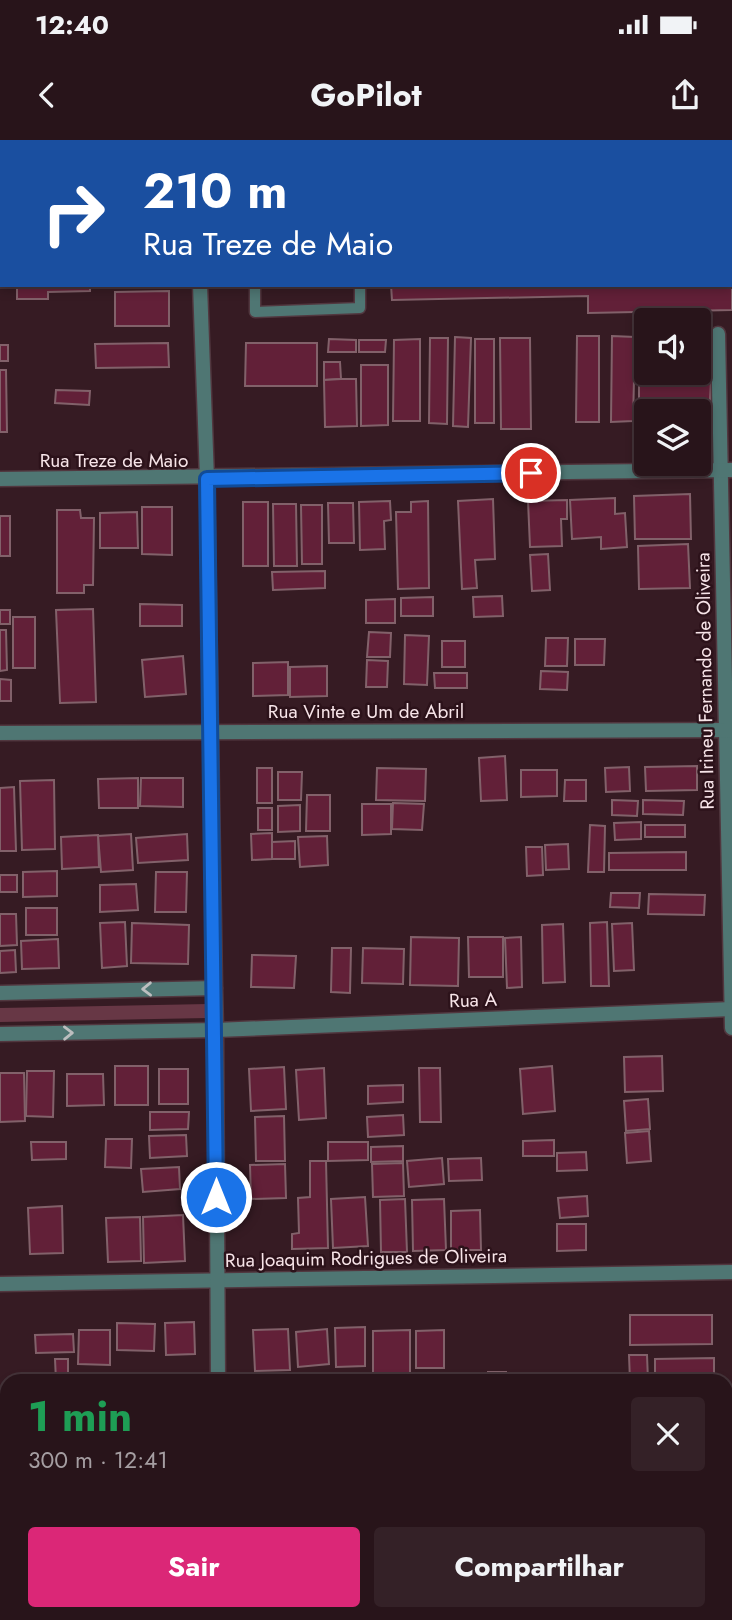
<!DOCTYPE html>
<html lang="pt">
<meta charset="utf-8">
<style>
:root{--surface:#28141a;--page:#342127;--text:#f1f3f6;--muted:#a59ea2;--line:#443339;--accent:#db2777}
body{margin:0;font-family:Jost,sans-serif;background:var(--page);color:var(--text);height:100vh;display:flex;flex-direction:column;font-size:26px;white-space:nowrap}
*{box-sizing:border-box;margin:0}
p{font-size:23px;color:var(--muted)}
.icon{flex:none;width:38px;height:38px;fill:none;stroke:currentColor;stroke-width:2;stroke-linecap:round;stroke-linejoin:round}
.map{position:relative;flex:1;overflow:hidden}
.drawer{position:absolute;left:0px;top:1234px;width:733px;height:247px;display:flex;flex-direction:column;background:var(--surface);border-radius:21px 21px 0 0;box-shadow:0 4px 10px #0003,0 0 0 2px var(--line)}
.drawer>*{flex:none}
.hud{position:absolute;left:0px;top:0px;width:733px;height:147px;box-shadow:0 4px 10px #0003,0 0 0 2px var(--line);background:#1a4fa0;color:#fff;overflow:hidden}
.fabs{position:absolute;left:634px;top:168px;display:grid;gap:14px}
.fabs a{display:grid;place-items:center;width:77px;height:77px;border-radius:7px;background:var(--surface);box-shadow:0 4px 10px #0003,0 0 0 2px var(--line);font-size:35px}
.pin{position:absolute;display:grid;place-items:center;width:60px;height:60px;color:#fff;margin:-30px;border:4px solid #fff;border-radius:50%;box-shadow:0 2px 7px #0007}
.me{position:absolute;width:77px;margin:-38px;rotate:0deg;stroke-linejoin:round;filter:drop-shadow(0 0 5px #0008)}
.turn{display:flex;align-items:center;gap:24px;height:147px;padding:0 28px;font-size:32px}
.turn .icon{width:91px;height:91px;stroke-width:2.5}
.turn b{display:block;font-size:49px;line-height:60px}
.round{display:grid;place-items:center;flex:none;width:74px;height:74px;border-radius:7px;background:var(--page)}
.summary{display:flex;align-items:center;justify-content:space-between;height:119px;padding:0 28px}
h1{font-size:42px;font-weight:700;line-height:52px;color:#1e9e55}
.primary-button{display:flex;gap:14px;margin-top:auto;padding:14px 28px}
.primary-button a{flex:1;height:80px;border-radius:7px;background:var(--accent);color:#fff;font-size:28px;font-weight:700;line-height:80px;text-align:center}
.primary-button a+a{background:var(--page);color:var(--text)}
.status{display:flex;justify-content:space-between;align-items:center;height:49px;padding:0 35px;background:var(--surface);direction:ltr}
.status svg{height:19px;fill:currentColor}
header{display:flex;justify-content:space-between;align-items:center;height:91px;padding:0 28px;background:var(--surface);font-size:32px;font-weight:700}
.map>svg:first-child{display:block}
.green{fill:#673745}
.building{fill:#622038;stroke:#82616a;stroke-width:2}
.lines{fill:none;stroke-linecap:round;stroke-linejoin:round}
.service-casing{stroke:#51373f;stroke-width:13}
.minor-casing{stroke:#51373f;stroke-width:17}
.tertiary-casing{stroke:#51373f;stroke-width:17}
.service{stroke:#4f7673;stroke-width:10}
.minor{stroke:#4f7673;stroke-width:14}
.tertiary{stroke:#4f7673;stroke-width:14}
.oneway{stroke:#bcbebf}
.route-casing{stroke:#114b97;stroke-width:18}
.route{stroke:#1a73e8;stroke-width:12}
.labels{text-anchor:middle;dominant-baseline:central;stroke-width:5;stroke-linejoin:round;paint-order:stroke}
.street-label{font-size:19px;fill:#f7e4e8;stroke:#2c121a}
</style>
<div class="status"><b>12:40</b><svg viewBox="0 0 49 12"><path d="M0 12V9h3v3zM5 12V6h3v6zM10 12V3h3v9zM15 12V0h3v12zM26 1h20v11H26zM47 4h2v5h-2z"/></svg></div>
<header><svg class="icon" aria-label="back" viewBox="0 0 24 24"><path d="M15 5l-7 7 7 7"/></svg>GoPilot<svg class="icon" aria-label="share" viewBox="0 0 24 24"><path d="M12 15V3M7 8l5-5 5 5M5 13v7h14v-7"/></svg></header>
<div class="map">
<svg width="732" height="1480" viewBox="0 0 732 1480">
<rect width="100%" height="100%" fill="#361b23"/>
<path class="green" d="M208,864L207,878L0,882V868Z"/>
<g class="building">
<path d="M389,0H732V170L588,173V156L392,160L391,145H732V2Z"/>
<path d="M17,145H90V151L48,152V159H17Z"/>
<path d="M169,151V186H115V152Z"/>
<path d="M577,196H599V282H576Z"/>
<path d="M612,196L635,197L633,281L611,282Z"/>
<path d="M455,197L471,198L468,287L453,286Z"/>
<path d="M430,198H448L447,284L429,283Z"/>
<path d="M500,198H530L531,289H501Z"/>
<path d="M329,199L356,200V212H328Z"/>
<path d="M420,199V281H393L394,200Z"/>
<rect x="475" y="199" width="19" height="84"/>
<path d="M359,200H386L385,212H359Z"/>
<path d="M168,203L169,227L96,228L95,204Z"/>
<path d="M246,203H317V246H245Z"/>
<rect x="0" y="205" width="8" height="16"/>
<path d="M324,222H340L341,239L324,240Z"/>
<path d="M361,225H388V285L361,286Z"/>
<path d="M646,228V233H698V237L645,235Z"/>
<path d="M0,230H6L7,292H0Z"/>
<path d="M341,239H356L357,286L325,287L324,240Z"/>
<path d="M639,241H711L710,261H639Z"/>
<path d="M56,250L90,251L89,265L55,263Z"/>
<path d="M640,267H705V284H698V271H646V284H640Z"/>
<path d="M690,354L691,399H635L634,356Z"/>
<path d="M615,358V374L625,373L627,407L601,409V397L572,399L570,360Z"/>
<path d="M493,359L495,419L475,420L477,448L462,449L458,361Z"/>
<path d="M567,360V379H561L562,406L530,407L528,361Z"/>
<path d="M390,361L391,380L384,381L385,409L360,410L359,362Z"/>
<path d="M428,361L429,448L398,449L396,372H411V362Z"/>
<rect x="243" y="362" width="25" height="64"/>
<path d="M328,363H353L354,403H329Z"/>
<path d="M273,364H296L297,426H274Z"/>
<path d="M301,365H322V424H302Z"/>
<path d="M142,367H172V415L142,414Z"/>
<path d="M57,370H80L81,378H94L93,445H84V453H57Z"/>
<path d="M137,372L138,408H100V373Z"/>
<rect x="0" y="376" width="10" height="40"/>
<path d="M688,404L690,448L639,449L638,406Z"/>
<path d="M548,414L550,450L532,451L530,415Z"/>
<path d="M325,431V448L273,450L272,432Z"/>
<path d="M502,456L503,476L474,477L473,457Z"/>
<path d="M433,457V476H401V458Z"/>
<path d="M395,459V483H366V460Z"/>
<path d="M140,464L182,465V486H140Z"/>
<path d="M93,469L96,562L60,563L56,470Z"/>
<rect x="0" y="470" width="10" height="14"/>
<rect x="13" y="477" width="22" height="51"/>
<path d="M0,490H6L7,530L0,531Z"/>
<path d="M369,492L391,493L390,517H367Z"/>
<path d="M405,495L429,496L427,545L404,544Z"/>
<path d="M546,498H568L567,526H545Z"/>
<path d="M575,499H605L604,525H575Z"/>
<rect x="442" y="501" width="23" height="26"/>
<path d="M183,516L186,554L145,557L142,520Z"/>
<path d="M367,520L388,521L387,547H366Z"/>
<path d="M288,522V555L253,556V523Z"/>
<path d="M327,526V556L290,557V527Z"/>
<path d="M541,531L568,532L567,550L540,549Z"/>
<path d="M434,533H467V548H435Z"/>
<path d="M0,539L11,540V561H0Z"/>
<path d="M505,616L507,660L481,661L479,618Z"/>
<path d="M697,626V650L646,651L645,627Z"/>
<path d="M629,627L630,651L606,652L605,628Z"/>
<rect x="257" y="628" width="15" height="35"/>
<path d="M377,628L426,629L425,661L376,660Z"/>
<path d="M521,630H557V656L521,657Z"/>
<path d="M278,632H302L301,660H278Z"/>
<path d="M138,638V668H99L98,639Z"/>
<path d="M141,638H183V667L140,666Z"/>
<path d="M54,640L55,709L22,710L20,641Z"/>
<path d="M565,640H586V661H564Z"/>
<path d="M14,647L16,711H0V648Z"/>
<path d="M307,655H330V691H306Z"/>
<path d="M612,660L638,661L637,676L612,675Z"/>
<path d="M643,660L684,661L683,675L643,674Z"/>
<path d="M393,663L424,664L422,690L392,689Z"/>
<path d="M362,664H391V694L362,695Z"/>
<path d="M300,665V691L278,692V666Z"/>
<rect x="258" y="668" width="14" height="22"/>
<path d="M641,682V699L615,700L614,683Z"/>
<path d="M590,685L605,686L604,732H588Z"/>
<rect x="645" y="685" width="40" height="12"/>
<path d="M272,693V719L252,720L251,694Z"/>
<path d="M131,694L133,730L101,732L98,696Z"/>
<path d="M187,694L188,720L138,723L136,698Z"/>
<path d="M98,695L99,727L62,729L61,697Z"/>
<path d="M327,696L328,725L300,727L298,697Z"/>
<path d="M295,701V719H272V702Z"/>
<path d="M568,704L569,729L546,730L545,705Z"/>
<path d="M526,707H542L543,735L527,736Z"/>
<path d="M686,712V730H609V713Z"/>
<path d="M57,731V756L23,757V732Z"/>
<path d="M156,732H187L186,772H155Z"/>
<rect x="0" y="735" width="17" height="17"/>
<path d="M136,744L138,770L100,772V745Z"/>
<path d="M611,753H640L639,768L610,767Z"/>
<path d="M649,754L705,755L704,775L648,774Z"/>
<rect x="26" y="768" width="31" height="27"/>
<path d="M0,774H16L17,805L0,806Z"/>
<path d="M125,782L127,826L102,828L100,783Z"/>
<path d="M607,782L609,846H591L590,783Z"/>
<path d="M132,783L189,785L188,824L131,823Z"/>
<path d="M632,783L634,830L614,831L612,784Z"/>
<path d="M563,784L565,842L543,843L542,785Z"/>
<path d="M411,797L459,798L458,846L410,845Z"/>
<path d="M468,797H503V837H469Z"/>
<path d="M521,797L522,847L507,848L505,798Z"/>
<path d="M58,799L59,828L22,829L21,801Z"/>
<path d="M332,808H351L350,853L331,852Z"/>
<path d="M363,808L404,809L403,844L362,843Z"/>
<path d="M15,810L16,832L0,833V811Z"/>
<path d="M252,815L296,816L294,848L251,847Z"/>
<path d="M662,916L663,951L625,952L624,917Z"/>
<rect x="115" y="926" width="33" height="39"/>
<path d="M552,926L555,971L523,974L520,929Z"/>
<path d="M284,927L286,969L251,971L249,929Z"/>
<path d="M324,928L326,978L299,980L296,930Z"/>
<path d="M419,928H440L441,982H420Z"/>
<rect x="159" y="929" width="29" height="35"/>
<path d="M27,931H54L53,977L26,976Z"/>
<path d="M0,933H24L25,981L0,982Z"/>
<path d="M67,934H103L104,965L67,966Z"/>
<path d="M403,945V962L368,964V946Z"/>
<path d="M648,959L650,989L626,991L624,961Z"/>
<path d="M150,972H189L188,989L150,990Z"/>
<path d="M403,975L404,995L368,997L367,977Z"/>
<path d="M284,976L285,1021H256L255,977Z"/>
<path d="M649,991L651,1021L627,1023L625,993Z"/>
<path d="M186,995L187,1016L150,1018L149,996Z"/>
<path d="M106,999H132L131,1028L105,1027Z"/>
<path d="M554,1000V1016H523V1001Z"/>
<path d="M31,1002H66V1019L32,1020Z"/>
<path d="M328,1002H368V1020L328,1021Z"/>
<path d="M403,1006V1021L371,1022V1007Z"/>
<path d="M586,1012L587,1030L557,1031V1013Z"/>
<path d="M442,1018L444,1044L409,1047L407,1021Z"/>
<path d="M481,1018L482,1040L449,1041L448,1019Z"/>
<path d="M310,1021H326L328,1108L292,1109V1094L299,1093L298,1058L310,1057Z"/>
<path d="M403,1023L404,1056L373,1057L372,1024Z"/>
<path d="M285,1024L286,1058L251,1059L250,1025Z"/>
<path d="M179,1027L180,1049L143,1052L141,1029Z"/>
<path d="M587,1056L588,1076L560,1078L558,1058Z"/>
<path d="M365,1057L368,1106L333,1108L331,1059Z"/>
<path d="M405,1059L407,1112H381L380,1060Z"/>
<path d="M444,1059L446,1110L413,1111L412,1060Z"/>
<path d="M62,1066L63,1113L30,1114L28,1068Z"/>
<path d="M480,1070L481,1110H451V1071Z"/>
<path d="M183,1075L185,1121L144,1123L143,1077Z"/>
<path d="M140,1077L141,1121L108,1122L106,1078Z"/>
<path d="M557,1084H586V1110L557,1111Z"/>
<path d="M630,1175H712V1204L630,1205Z"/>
<path d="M194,1182L195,1214L166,1215L165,1183Z"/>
<path d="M117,1183L155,1184L154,1211L117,1210Z"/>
<path d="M365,1187V1226L336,1227L335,1188Z"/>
<path d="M288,1189L290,1230L255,1231L253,1190Z"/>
<path d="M327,1189L329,1224L298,1227L296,1192Z"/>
<path d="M79,1190H110V1225L78,1224Z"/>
<path d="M410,1190V1236H373V1191Z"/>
<path d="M444,1190V1228H416V1191Z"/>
<path d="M73,1194L74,1212L36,1213L35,1195Z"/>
<path d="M629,1215H647L648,1241H630Z"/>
<path d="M714,1218V1241H655V1219Z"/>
<path d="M55,1219H68V1241H56Z"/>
<rect x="488" y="1232" width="18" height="9"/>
<path d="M329,1233V1241H310L309,1234Z"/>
<rect x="131" y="1239" width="59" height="2"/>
<rect x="0" y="1287" width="7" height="28"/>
<path d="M0,1339H7V1379L0,1380Z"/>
<path d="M0,1466H7V1474H30V1480H0Z"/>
<rect x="42" y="1474" width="25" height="6"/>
<rect x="87" y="1474" width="24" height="6"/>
<path d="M122,1474H160V1480H121Z"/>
<rect x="166" y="1474" width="27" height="6"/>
<rect x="268" y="1474" width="29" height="6"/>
<rect x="305" y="1474" width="31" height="6"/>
<rect x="347" y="1474" width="29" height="6"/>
<rect x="384" y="1474" width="27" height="6"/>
<rect x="424" y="1474" width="24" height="6"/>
<rect x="460" y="1474" width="27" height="6"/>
<rect x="583" y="1474" width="22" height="6"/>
<rect x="611" y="1474" width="24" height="6"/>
<rect x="653" y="1474" width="25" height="6"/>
<rect x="687" y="1474" width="19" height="6"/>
</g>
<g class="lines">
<defs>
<g id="service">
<path d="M255,0V2"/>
<path d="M360,2V0"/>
<path d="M255,145V172L360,168V145"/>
</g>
<g id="minor">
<path d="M197,0V2"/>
<path d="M0,69H2"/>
<path d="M200,145L207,339L215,848"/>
<path d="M718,194L732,888"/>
<path d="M0,339L732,330"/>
<path d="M0,593L732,590"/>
<path d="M0,1144L732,1132"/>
<path d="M218,1241L216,890L732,869"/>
<path d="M726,1398L732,1397"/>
<path d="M0,1418H7"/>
<path d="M223,1474V1480"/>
</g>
<path id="tertiary" d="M0,853L215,848L216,890L0,894"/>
</defs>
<use href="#service" class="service-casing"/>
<use href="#minor" class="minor-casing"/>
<use href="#tertiary" class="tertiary-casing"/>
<use href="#service" class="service"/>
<use href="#minor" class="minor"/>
<use href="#tertiary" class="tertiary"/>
</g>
<defs><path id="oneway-chevron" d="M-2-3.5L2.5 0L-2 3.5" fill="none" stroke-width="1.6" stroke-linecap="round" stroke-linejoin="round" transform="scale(1.75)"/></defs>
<g class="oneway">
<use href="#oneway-chevron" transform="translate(147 849) rotate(179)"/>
<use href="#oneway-chevron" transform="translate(68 893) rotate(-1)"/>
</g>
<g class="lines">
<defs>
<path id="route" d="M216,1057L207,339L531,333"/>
</defs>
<use href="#route" class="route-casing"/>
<use href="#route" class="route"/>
</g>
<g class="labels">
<g class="street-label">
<text x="114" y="320">Rua Treze de Maio</text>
<text transform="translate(705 541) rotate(-91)">Rua Irineu Fernando de Oliveira</text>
<text x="366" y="571">Rua Vinte e Um de Abril</text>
<text transform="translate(473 860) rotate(-2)">Rua A</text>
<text transform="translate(366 1118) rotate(-1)">Rua Joaquim Rodrigues de Oliveira</text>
</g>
</g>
</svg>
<div class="fabs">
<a><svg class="icon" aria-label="sound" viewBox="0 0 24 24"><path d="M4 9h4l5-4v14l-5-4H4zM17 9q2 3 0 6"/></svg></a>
<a><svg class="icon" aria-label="layers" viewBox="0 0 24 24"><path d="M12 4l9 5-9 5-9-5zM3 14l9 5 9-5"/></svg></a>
</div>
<div class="pin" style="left:531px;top:333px;background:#d93025"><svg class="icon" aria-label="arrive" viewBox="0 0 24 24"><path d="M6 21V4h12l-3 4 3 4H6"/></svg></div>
<svg class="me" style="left:216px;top:1057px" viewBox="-20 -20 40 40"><circle r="17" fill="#1a73e8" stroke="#fff" stroke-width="3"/><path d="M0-11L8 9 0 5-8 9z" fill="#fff"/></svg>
<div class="hud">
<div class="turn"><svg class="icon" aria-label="right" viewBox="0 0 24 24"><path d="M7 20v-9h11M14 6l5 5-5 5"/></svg><div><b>210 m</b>Rua Treze de Maio</div></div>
</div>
<section class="drawer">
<div class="summary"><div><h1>1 min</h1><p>300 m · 12:41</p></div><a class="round"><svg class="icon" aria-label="close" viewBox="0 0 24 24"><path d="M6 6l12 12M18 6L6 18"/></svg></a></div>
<div class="primary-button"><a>Sair</a><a>Compartilhar</a></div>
</section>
</div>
